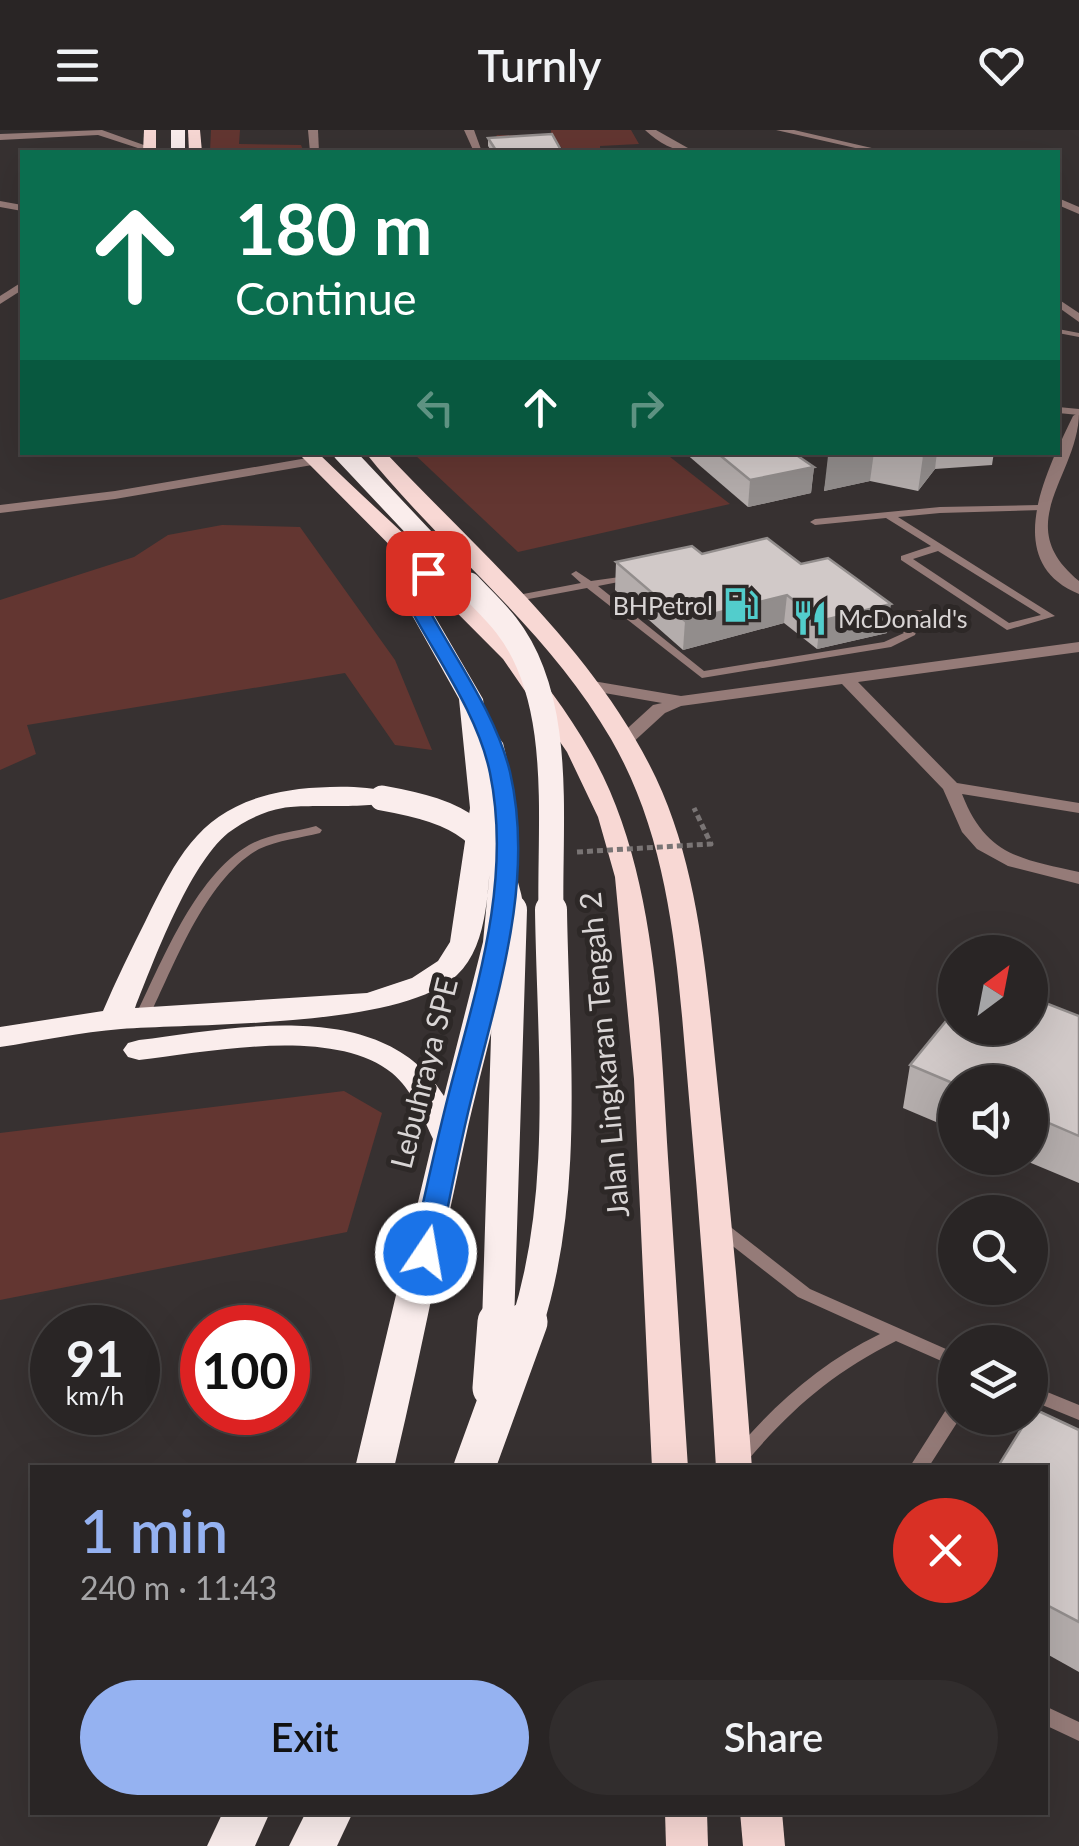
<!DOCTYPE html>
<meta charset="utf-8">
<style>
:root{--surface:#292525;--page:#312d2d;--text:#f1f3f6;--muted:#a5a5a7;--line:#454242;--accent:#95b2f1}
body{margin:0;font-family:Lato,sans-serif;background:var(--page);color:var(--text);height:100vh;display:flex;flex-direction:column;font-size:38px;white-space:nowrap}
*{box-sizing:border-box;margin:0}
p{font-size:32px;color:var(--muted)}
.icon{flex:none;width:55px;height:55px;fill:none;stroke:currentColor;stroke-width:2;stroke-linecap:round;stroke-linejoin:round}
.map{position:relative;flex:1;overflow:hidden}
.drawer{position:absolute;left:30px;top:1335px;width:1018px;height:350px;display:flex;flex-direction:column;background:var(--surface);border-radius:0px;box-shadow:0 10px 40px #0002,0 0 0 2px var(--line)}
.drawer>*{flex:none}
.hud{position:absolute;left:20px;top:20px;width:1040px;height:305px;border-radius:0px;box-shadow:0 10px 40px #0002,0 0 0 2px var(--line);background:#0b6e4f;color:#fff;overflow:hidden}
.needle{width:65px;rotate:32deg}
.tools{position:absolute;left:938px;top:805px;display:grid;gap:20px}
.tools a{display:grid;place-items:center;width:110px;height:110px;border-radius:50%;background:var(--surface);box-shadow:0 10px 40px #0002,0 0 0 2px var(--line);font-size:50px}
.speed{position:absolute;left:30px;top:1175px;display:flex;gap:20px;font-size:50px;font-weight:700;text-align:center}
.speed>*{display:grid;place-content:center;width:130px;height:130px;border-radius:50%;background:var(--surface);box-shadow:0 10px 40px #0002,0 0 0 2px var(--line);line-height:1}
.speed small{font-size:25px;font-weight:400}
.speed .limit{border:15px solid #d22;background:#fff;color:#111}
.pin{position:absolute;display:grid;place-items:center;width:85px;height:85px;color:#fff;margin:-42px;border-radius:20px;box-shadow:0 5px 15px #0006}
.me{position:absolute;width:110px;margin:-55px;rotate:12deg;stroke-linejoin:round;filter:drop-shadow(0 0 8px #0008)}
.turn{display:flex;align-items:center;gap:35px;height:210px;padding:0 50px;font-size:45px}
.turn .icon{width:130px;height:130px;stroke-width:2.5}
.turn b{display:block;font-size:70px;line-height:85px}
.lanes{display:flex;align-items:center;height:95px;padding:0 50px;background:#0003;justify-content:center;gap:50px;direction:ltr}
.lanes .off{opacity:.35}
.round{display:grid;place-items:center;flex:none;width:105px;height:105px;border-radius:52px;background:var(--page)}
.overview{display:flex;align-items:center;justify-content:space-between;height:170px;padding:0 50px}
h1{font-size:60px;font-weight:600;line-height:75px;color:var(--accent)}
.action{display:flex;gap:20px;margin-top:auto;padding:20px 50px}
.action a{flex:1;height:115px;border-radius:60px;background:var(--accent);color:#111;font-size:40px;font-weight:600;line-height:115px;text-align:center}
.action a+a{background:var(--page);color:var(--text)}
header{display:flex;justify-content:space-between;align-items:center;height:130px;padding:0 50px;background:var(--surface);font-size:45px;font-weight:600}
.map>svg:first-child{display:block}
.green{fill:#633631}
.lines{fill:none;stroke-linecap:round;stroke-linejoin:round}
.service{fill:#957b78;fill-rule:evenodd}
.minor{fill:#957b78;fill-rule:evenodd}
.trunk{fill:#f8d8d4;fill-rule:evenodd}
.motorway{fill:#faedec;fill-rule:evenodd}
.path-bridge{stroke:#797474;stroke-width:5;stroke-dasharray:6 4;stroke-linecap:butt}
.motorway-bridge-far3{stroke:#faedec;stroke-width:20}
.motorway-bridge-far2{stroke:#faedec;stroke-width:25}
.motorway-bridge-far1{stroke:#faedec;stroke-width:32}
.motorway-bridge{stroke:#faedec;stroke-width:41}
.wall{fill:#b4adac}
.shaded-wall{fill:#928d8c}
.building{fill:#d1c9c8;stroke:#928d8c;stroke-width:2.5}
.route{fill:#1a73e8;stroke:#114b97;stroke-width:2.5}
.labels{text-anchor:middle;dominant-baseline:central;stroke-width:10;stroke-linejoin:round;paint-order:stroke}
.far-poi-label{font-size:25px;fill:#d9d5d5;stroke:#2d2827;text-anchor:end}
.street-label{font-size:30px;fill:#d9d5d5;stroke:#2d2827}
</style>
<header><svg class="icon" aria-label="menu" viewBox="0 0 24 24"><path d="M4 6h16M4 12h16M4 18h16"/></svg>Turnly<svg class="icon" aria-label="heart" viewBox="0 0 24 24"><path d="M12 20l-8-8c-3-5 5-10 8-4 3-6 11-1 8 4z"/></svg></header>
<div class="map">
<svg width="1079" height="1716" viewBox="0 0 1079 1716">
<rect width="100%" height="100%" fill="#373131"/>
<g class="green">
<path d="M211,0H240L239,14L301,15L304,22H210Z"/>
<path d="M551,0H631L639,14L600,16V22H565L557,12L491,13L497,5L551,6Z"/>
<path d="M413,323H665L730,374L518,422Z"/>
<path d="M222,395L300,397L395,530L432,620L395,615L345,543L27,595L36,624L0,640V470L134,427L168,405Z"/>
<path d="M344,961L382,983L347,1102L0,1170V1003Z"/>
</g>
<g class="lines">
<g class="service">
<path d="M1058,199L1079,203V207L1058,203Z"/>
<path d="M1058,277L1079,279V285L1058,283Z"/>
<path d="M1039,375L1042,376V380L940,383L898,387L1055,486L1007,500L901,430V426L931,416L886,388L815,395L810,392L815,389L940,377ZM938,421L1041,485L1009,493L913,429Z"/>
<path d="M576,441L591,451L634,445V449L598,456L704,541L884,512L904,503L872,478V474H880L908,496L914,480H922L923,482L915,505L891,517L702,548L587,458L518,471L513,468L518,465L581,453L571,444Z"/>
<path d="M316,696L322,700L320,703C301,708 278,710 259,719C205,749 174,836 148,889L146,892H136L134,889C161,834 194,747 249,715C268,704 294,702 316,696Z"/>
<path d="M722,1093L728,1095L810,1159L955,1223V1237L896,1211C834,1242 792,1278 747,1331L741,1333L735,1331L732,1326L735,1321C777,1272 821,1233 880,1204L798,1167L716,1103L714,1099L716,1095Z"/>
<path d="M1030,1255L1079,1275V1290L1030,1270Z"/>
<path d="M955,1273V1288H960L928,1338H909L949,1275Z"/>
<path d="M1045,1576L1079,1592V1611L1045,1595Z"/>
</g>
<g class="minor">
<path d="M102,0L155,19L147,21L98,5L0,10V4Z"/>
<path d="M308,0H318L319,22H310Z"/>
<path d="M464,0H474L482,22H474Z"/>
<path d="M645,0H656L695,22C676,23 659,13 645,0Z"/>
<path d="M776,0H794L889,22H873Z"/>
<path d="M1058,68L1079,77V84L1058,75Z"/>
<path d="M0,71L22,75V81L0,77Z"/>
<path d="M22,152V160L0,174V166Z"/>
<path d="M1058,169L1079,183V192L1058,177Z"/>
<path d="M1079,282C1079,346 1009,394 1079,451V464C998,431 1049,337 1073,286Z"/>
<path d="M313,327L318,328V334L115,369L0,383V375L115,361Z"/>
<path d="M1079,512V522L858,552L957,653L1079,673V683L962,664C986,726 1021,729 1079,742V754L1008,736L977,719L962,702L943,659L842,554L681,576L665,583L630,615H618V607L653,575L662,573L587,560L579,555L587,550L681,566Z"/>
</g>
<g class="trunk">
<path d="M144,0H156V22H143Z"/>
<path d="M188,0H200L202,22H189Z"/>
<path d="M297,322H317C413,416 525,505 591,623C657,739 660,897 668,1028C675,1131 681,1234 688,1338H652L634,949L615,747L598,687L567,622L503,529Z"/>
<path d="M365,322H385C480,423 595,520 656,648C701,744 707,855 718,959C731,1085 743,1211 752,1338H716C709,1214 700,1091 689,968C678,845 674,718 611,609C547,498 444,421 365,322Z"/>
<path d="M665,1682H707L708,1716H666Z"/>
<path d="M740,1682H782L785,1716H743Z"/>
</g>
<g class="motorway">
<rect x="171" y="0" width="14" height="22"/>
<path d="M428,436L439,443L430,478L483,569L488,606L499,608L503,613C541,762 497,866 465,1010C441,1119 420,1229 394,1338H355L433,1009C422,985 412,960 392,943C333,896 209,922 139,930L128,927L123,920L128,913L139,910C236,898 383,866 444,966L483,812L493,707C487,751 491,813 457,845C402,898 200,893 121,899C81,902 40,911 0,917V897L103,881C116,850 131,820 146,790C183,714 208,671 299,659C329,656 363,655 391,662L395,668C385,681 306,673 283,678C264,681 244,691 228,703C189,735 154,830 135,878L367,863L412,848L438,831L450,812L470,678L459,569L408,478L417,443Z"/>
<path d="M223,1682H270L255,1716H207Z"/>
<path d="M306,1682H353L337,1716H289Z"/>
</g>
<path class="path-bridge" d="M577,722L711,714L694,678"/>
<path class="motorway-bridge-far3" d="M343,322L471,458"/>
<g class="motorway-bridge-far2">
<path d="M469,455C481,468 495,481 506,495C565,570 549,692 551,782"/>
<path d="M382,668C460,682 498,700 512,782"/>
</g>
<g class="motorway-bridge-far1">
<path d="M498,1194L511,780"/>
<path d="M527,1194C569,1062 553,916 551,780"/>
</g>
<g class="motorway-bridge">
<path d="M493,1258L498,1192"/>
<path d="M474,1338L527,1192"/>
</g>
</g>
<g class="wall">
<path d="M488,8L562,22H492L488,16Z"/>
<path d="M684,322H792L814,337L811,363L748,377Z"/>
<path d="M831,322H994L992,335L935,339L918,361L870,351L824,361Z"/>
<path d="M702,424L887,503L817,519L784,493L683,520L615,460L616,432Z"/>
<path d="M1079,886V1053L1019,1028H1030V952H955V1000L903,978L910,935Z"/>
<path d="M1079,1300V1542L1045,1523V1338Z"/>
</g>
<g class="shaded-wall">
<path d="M843,322H874L870,351L824,361L828,326Z"/>
<path d="M926,322H937L935,339L918,361L923,326Z"/>
<path d="M814,337L811,363L748,377L750,350Z"/>
<path d="M787,465L784,493L683,520L685,491Z"/>
<path d="M891,474L887,503L817,519L820,491Z"/>
</g>
<g class="building">
<path d="M552,4L562,22H497L488,8Z"/>
<path d="M716,322H792L814,337L750,350Z"/>
<path d="M907,322H926L923,326Z"/>
<path d="M767,408L801,434L828,428L891,474L820,491L787,465L685,491L616,432L692,416L702,424Z"/>
<path d="M1030,867L1079,886V1006L1030,985V952H955V954L910,935L955,880V898H1030Z"/>
<path d="M1034,1279L1079,1300V1492L1045,1474V1338H997L1028,1288H1030Z"/>
</g>
<path class="route" d="M428,438L437,443L428,478C456,530 496,584 510,642C535,750 498,861 472,966C459,1018 449,1070 439,1123L435,1130H416L412,1123C424,1068 436,1013 450,959C477,856 512,750 490,643C478,585 438,530 410,478L420,443Z"/>
<defs>
<symbol id="fuel-bare" viewBox="-9 -9 18 18"><path d="M-5.5-6h7V0h2V4h1.3V-2.5L3-4.5l.8-.8L6-3V5H2.5V1h-1V6h-7ZM-4.2-4.7v3.2H.2V-4.7Z" fill="#52cdcc" stroke="#2d2827" stroke-width="2.5" paint-order="stroke"/></symbol>
<symbol id="restaurant-bare" viewBox="-9 -9 18 18"><path d="M-5-6h1v4h1v-4h1v4h1v-4h1v5L-1.5 .5V6h-2V.5L-5-1ZM5-6V6H3V1.5H1.5Q1.5-4 5-6Z" fill="#52cdcc" stroke="#2d2827" stroke-width="2.5" paint-order="stroke"/></symbol>
</defs>
<g fill-rule="evenodd">
<use href="#fuel-bare" x="716" y="450" width="50" height="50"/>
<use href="#restaurant-bare" x="785" y="463" width="50" height="50"/>
</g>
<g class="labels">
<g class="far-poi-label">
<text x="713" y="475">BHPetrol</text>
<text x="838" y="488" text-anchor="start">McDonald's</text>
</g>
<g class="street-label">
<text transform="translate(603 925) rotate(-95)">Jalan Lingkaran Tengah 2</text>
<text transform="translate(423 943) rotate(-76)">Lebuhraya SPE</text>
</g>
</g>
</svg>
<div class="tools">
<a><svg class="needle" viewBox="-14 -14 28 28"><path d="M0-13l5 13h-10z" fill="#e53935"/><path d="M0 13l5-13h-10z" fill="#a5a5a7"/></svg></a>
<a><svg class="icon" aria-label="sound" viewBox="0 0 24 24"><path d="M4 9h4l5-4v14l-5-4H4zM17 9q2 3 0 6"/></svg></a>
<a><svg class="icon" aria-label="search" viewBox="0 0 24 24"><circle cx="10" cy="10" r="6"/><path d="M15 15l6 6"/></svg></a>
<a><svg class="icon" aria-label="layers" viewBox="0 0 24 24"><path d="M12 4l9 5-9 5-9-5zM3 14l9 5 9-5"/></svg></a>
</div>
<div class="speed"><div>91<small>km/h</small></div><div class="limit">100</div></div>
<div class="pin" style="left:428px;top:443px;background:#d93025"><svg class="icon" aria-label="arrive" viewBox="0 0 24 24"><path d="M6 21V4h12l-3 4 3 4H6"/></svg></div>
<svg class="me" style="left:426px;top:1123px" viewBox="-20 -20 40 40"><circle r="17" fill="#1a73e8" stroke="#fff" stroke-width="3"/><path d="M0-11L8 9 0 5-8 9z" fill="#fff"/></svg>
<div class="hud">
<div class="turn"><svg class="icon" aria-label="ahead" viewBox="0 0 24 24"><path d="M12 20V5M6 11l6-6 6 6"/></svg><div><b>180 m</b>Continue</div></div>
<div class="lanes"><svg class="icon off" aria-label="left" viewBox="0 0 24 24"><path d="M17 20v-9H6M10 6l-5 5 5 5"/></svg><svg class="icon" aria-label="ahead" viewBox="0 0 24 24"><path d="M12 20V5M6 11l6-6 6 6"/></svg><svg class="icon off" aria-label="right" viewBox="0 0 24 24"><path d="M7 20v-9h11M14 6l5 5-5 5"/></svg></div>
</div>
<section class="drawer">
<div class="overview"><div><h1>1 min</h1><p>240 m · 11:43</p></div><a class="round" style="background:#d93025;color:#fff"><svg class="icon" aria-label="close" viewBox="0 0 24 24"><path d="M6 6l12 12M18 6L6 18"/></svg></a></div>
<div class="action"><a>Exit</a><a>Share</a></div>
</section>
</div>
